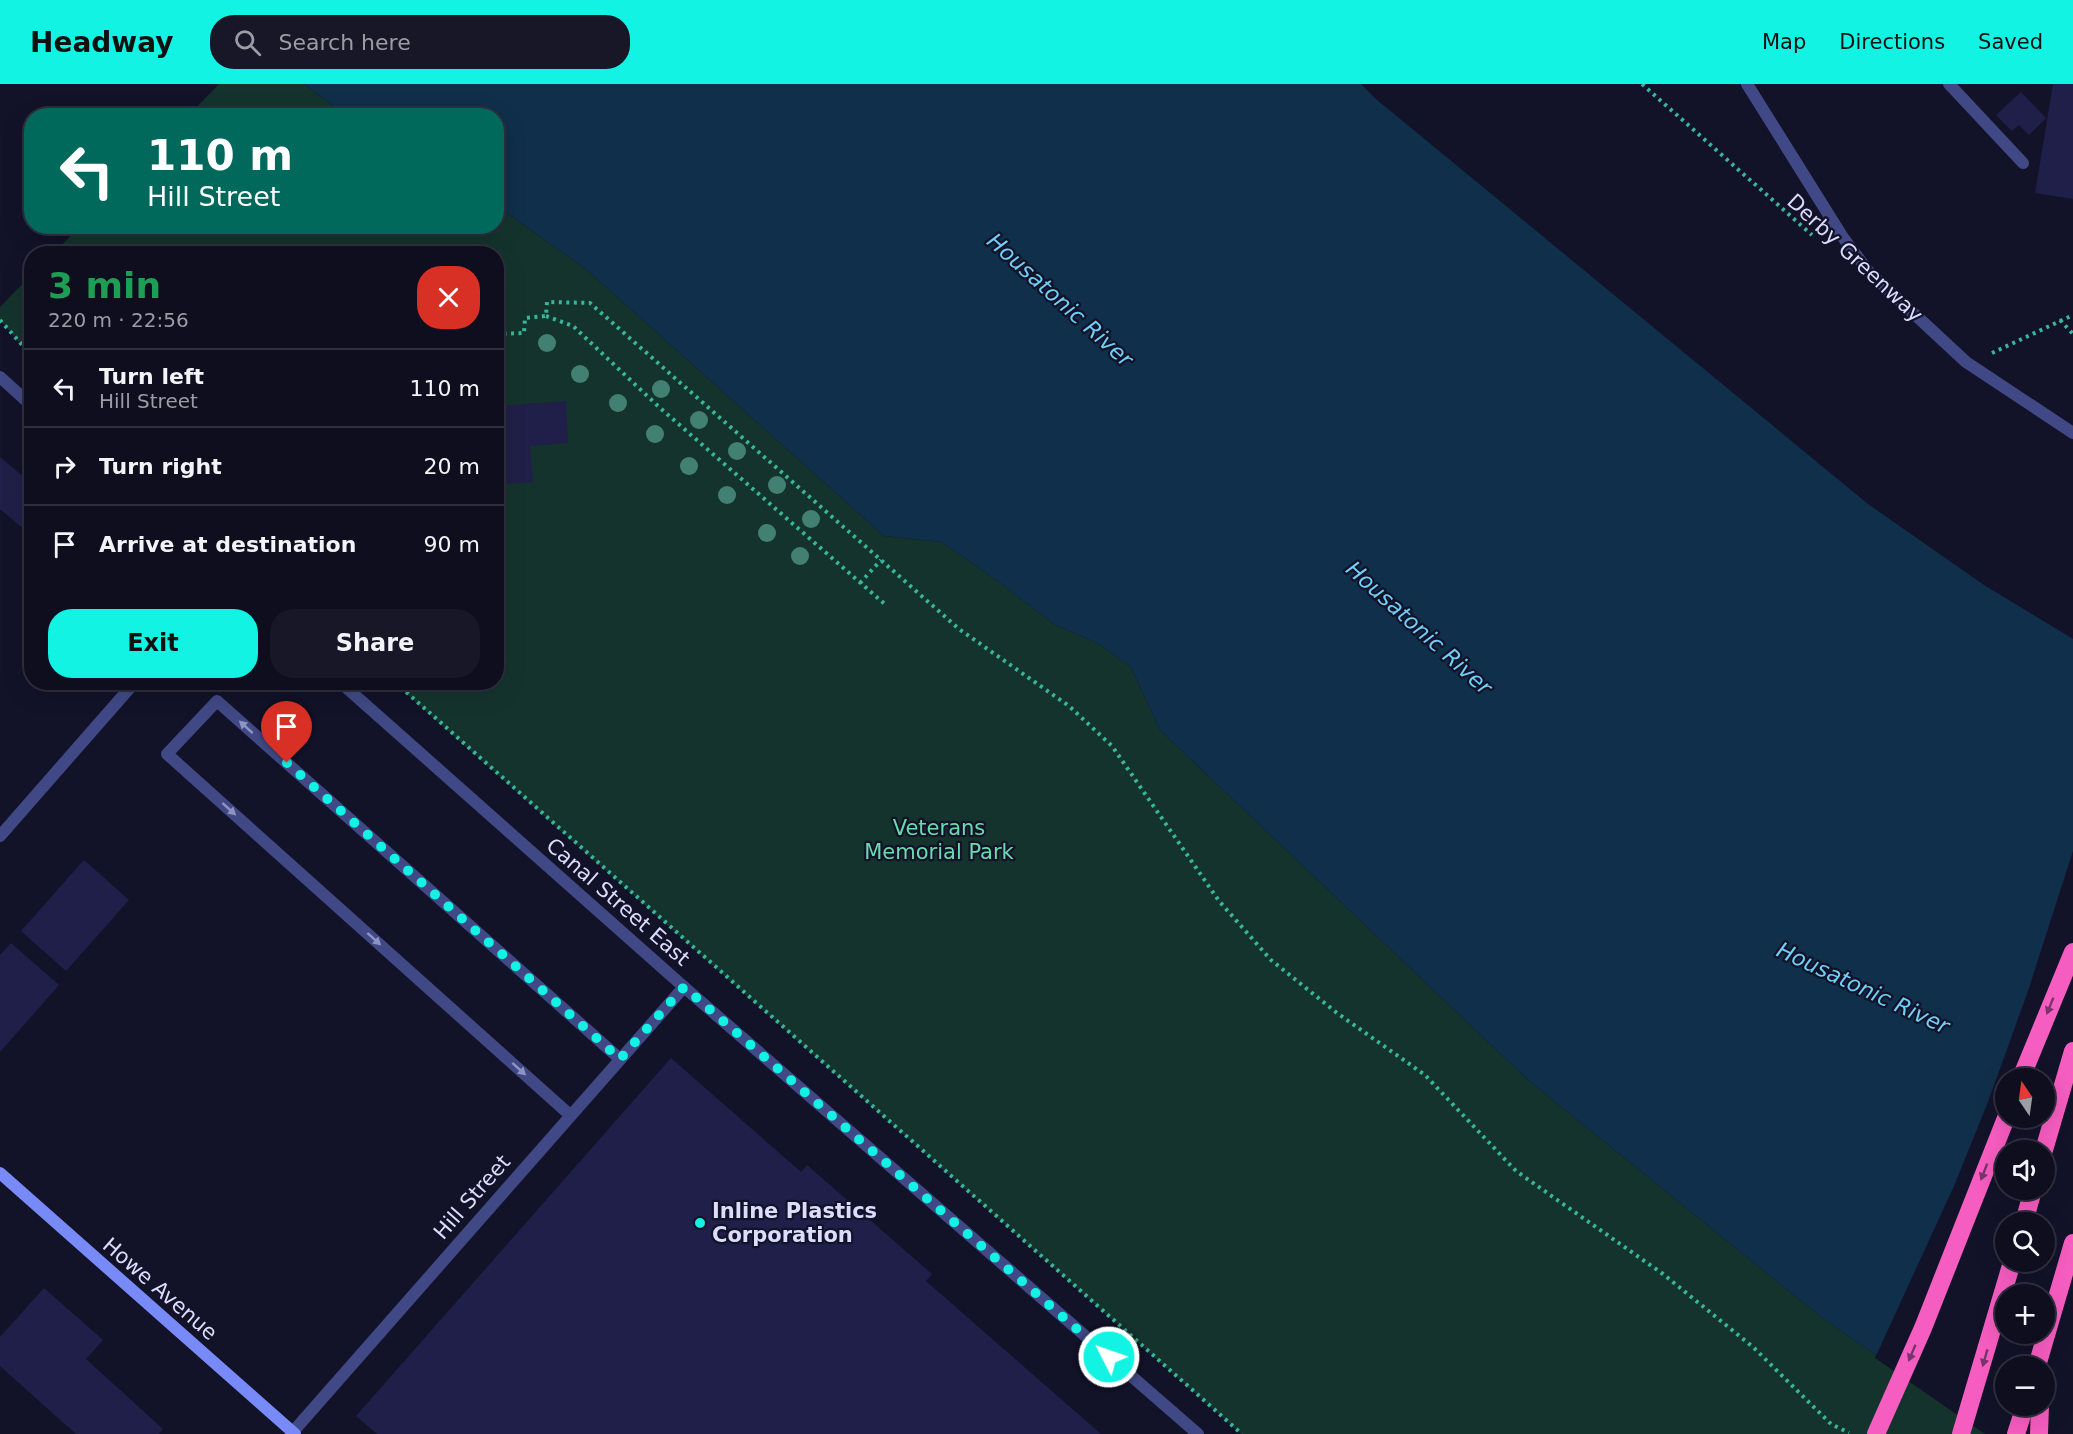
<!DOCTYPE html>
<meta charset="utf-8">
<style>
:root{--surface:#0e0e1f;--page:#171728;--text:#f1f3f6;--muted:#9b9ca4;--line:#2e2e3d;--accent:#12f3e3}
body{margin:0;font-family:"DejaVu Sans",sans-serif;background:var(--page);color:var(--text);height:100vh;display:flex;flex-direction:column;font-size:22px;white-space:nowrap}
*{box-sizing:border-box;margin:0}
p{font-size:20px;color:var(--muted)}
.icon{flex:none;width:33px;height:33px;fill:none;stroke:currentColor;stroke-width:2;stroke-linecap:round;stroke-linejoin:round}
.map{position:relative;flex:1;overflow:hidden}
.sheet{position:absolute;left:24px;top:162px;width:480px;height:444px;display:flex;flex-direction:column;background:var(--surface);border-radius:24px;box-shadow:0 6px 24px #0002,0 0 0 2px var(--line)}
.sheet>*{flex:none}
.hud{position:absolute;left:24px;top:24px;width:480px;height:126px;border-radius:24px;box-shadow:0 6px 24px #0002,0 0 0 2px var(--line);background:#00695c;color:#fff;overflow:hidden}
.needle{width:39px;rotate:347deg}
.buttons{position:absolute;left:1995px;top:984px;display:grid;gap:12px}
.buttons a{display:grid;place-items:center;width:60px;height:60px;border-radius:50%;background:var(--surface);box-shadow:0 6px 24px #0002,0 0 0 2px var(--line);font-size:30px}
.pin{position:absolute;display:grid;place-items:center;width:51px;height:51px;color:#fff;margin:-62px -26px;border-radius:50% 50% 50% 0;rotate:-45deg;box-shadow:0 0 6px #0007}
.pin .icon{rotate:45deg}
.me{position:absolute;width:66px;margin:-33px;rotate:311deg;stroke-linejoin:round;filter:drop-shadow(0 0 4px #0008)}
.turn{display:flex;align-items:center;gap:21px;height:126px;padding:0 24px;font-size:27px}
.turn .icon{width:78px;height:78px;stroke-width:2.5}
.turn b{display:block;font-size:42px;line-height:51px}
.round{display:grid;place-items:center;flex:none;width:63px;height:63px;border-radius:24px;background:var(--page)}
.summary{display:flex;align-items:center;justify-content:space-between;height:102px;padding:0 24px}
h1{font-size:36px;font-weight:700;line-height:45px;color:#1e9e55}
.button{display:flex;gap:12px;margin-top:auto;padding:12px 24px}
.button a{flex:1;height:69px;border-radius:24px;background:var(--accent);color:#111;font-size:24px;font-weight:700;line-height:69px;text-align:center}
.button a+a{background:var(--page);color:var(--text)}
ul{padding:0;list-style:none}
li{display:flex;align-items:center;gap:18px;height:78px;padding:0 24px;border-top:2px solid var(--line)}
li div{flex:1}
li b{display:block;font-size:22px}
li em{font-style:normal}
header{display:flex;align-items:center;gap:36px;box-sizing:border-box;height:84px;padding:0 30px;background:var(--accent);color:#111}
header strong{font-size:28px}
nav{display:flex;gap:33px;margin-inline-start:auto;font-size:21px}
.search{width:420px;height:54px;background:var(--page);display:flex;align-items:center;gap:15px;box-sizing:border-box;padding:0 21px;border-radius:24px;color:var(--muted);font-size:22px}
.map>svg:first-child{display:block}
.green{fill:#15332d}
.water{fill:#102f4a;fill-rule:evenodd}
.pier{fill:#121229;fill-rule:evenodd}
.building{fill:#201f49}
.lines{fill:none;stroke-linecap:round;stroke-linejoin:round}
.path{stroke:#37b699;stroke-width:4;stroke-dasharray:3 4.5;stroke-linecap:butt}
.service{stroke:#404985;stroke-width:12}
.minor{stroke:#404985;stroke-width:12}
.secondary{stroke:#788af8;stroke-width:12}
.motorway{stroke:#f65dc0;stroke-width:18}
.tree{fill:#428171}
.oneway{fill:#8e93c1}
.oneway2{fill:#79346d}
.route{stroke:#12f3e3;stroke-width:10;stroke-dasharray:0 18}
.poi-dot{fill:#12f3e3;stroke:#121229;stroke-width:2}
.labels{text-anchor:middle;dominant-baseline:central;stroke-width:4.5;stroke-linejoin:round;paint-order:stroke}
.street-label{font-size:21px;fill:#dcddfd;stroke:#121229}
.park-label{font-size:21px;fill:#6adbac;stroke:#121229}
.poi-label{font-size:21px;font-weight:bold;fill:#dcddfd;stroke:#121229;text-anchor:start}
.water-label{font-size:22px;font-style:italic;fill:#6fcff7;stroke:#121229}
</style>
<header>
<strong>Headway</strong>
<div class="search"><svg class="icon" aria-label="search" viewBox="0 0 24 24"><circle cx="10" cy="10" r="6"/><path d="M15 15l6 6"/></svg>Search here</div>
<nav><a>Map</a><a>Directions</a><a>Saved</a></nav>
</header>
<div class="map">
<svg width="2073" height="1350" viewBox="0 0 2073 1350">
<rect width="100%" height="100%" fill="#121229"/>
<g class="green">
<path d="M219,0H304L346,31L188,32Z"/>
<path d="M497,122L587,186L884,452L941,458L995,495L1054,540L1099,560L1131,583L1160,646L1528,996L1821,1233L1990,1350H1241L394,599L496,598V170H53L79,143L496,142Z"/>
<path d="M31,191V272L0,236V223Z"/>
</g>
<path class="water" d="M304,0H1361L1376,15L1868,420L1984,501L2073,555V1350H1990L1821,1233L1528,996L1160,646L1131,583L1099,560L1054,540L995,495L941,458L884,452L587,186L497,122L496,32L346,31ZM2006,994H2044V1034H2006ZM2006,1066H2044V1106H2006ZM2006,1138H2044V1178H2006ZM2006,1210H2044V1250H2006ZM2006,1282H2044V1322H2006Z"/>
<path class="pier" d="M2073,767V1350H1985L1875,1274L1954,1102L1988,1018L2028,907ZM2006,994H2044V1034H2006ZM2006,1066H2044V1106H2006ZM2006,1138H2044V1178H2006ZM2006,1210H2044V1250H2006ZM2006,1282H2044V1322H2006Z"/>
<g class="building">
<path d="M2053,0H2073V115L2035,109Z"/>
<path d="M2021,8L2046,34L2029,51L2019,41L2012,47L1996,31Z"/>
<path d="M566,317L568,359L530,362L533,398L496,401V322Z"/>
<path d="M0,373L32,400V452L0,425Z"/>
<path d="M84,776L129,816L66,887L21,847Z"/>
<path d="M11,859L59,901L0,968V871Z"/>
<path d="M671,974L801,1088L807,1081L932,1190L926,1197L1101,1350H377L356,1332Z"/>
<path d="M44,1204L103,1256L86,1275L163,1345L159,1350H76L0,1282V1253Z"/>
</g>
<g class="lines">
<g class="path">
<path d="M1642,0L1812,151"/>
<path d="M546,232L573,242L659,323L887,522"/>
<path d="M0,236L32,272"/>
<path d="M2060,236L2073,250"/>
<path d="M496,250L524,249L525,234L546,232L547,218L590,219L959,545L1069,622L1112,662L1219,817L1271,876L1337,929L1425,991L1516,1087L1663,1190L1753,1263L1831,1340L1849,1349"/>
<path d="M1992,269L2073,231"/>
<path d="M860,499L881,476"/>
<path d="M395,598L1242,1350"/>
</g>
<g class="service">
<path d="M1747,0L1842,152L1868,187L1966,278L2073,349"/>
<path d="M1949,0L2023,79"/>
<path d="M570,1031L167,670L217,617L620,975"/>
</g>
<g class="minor">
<path d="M0,293L32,322"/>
<path d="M340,598L684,903L1198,1350"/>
<path d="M0,752L135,598"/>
<path d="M291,1350L684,903"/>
</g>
<path class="secondary" d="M0,1089L295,1350"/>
<g class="motorway">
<path d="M2021,994L2073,868"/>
<path d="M2044,1066L2073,967"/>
<path d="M2024,1138L2033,1106"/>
<path d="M2037,1282L2073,1159"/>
<path d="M1876,1350L1923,1244L2006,1034"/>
<path d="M1961,1350L2012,1178"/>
<path d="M2016,1350L2025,1322"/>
<path d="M2039,1350L2040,1322"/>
</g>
</g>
<g class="tree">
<circle cx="547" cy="259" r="9"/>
<circle cx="580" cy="290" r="9"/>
<circle cx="661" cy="305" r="9"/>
<circle cx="618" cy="319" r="9"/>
<circle cx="699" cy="336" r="9"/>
<circle cx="655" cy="350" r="9"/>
<circle cx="737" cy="367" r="9"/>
<circle cx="689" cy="382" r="9"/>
<circle cx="777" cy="401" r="9"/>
<circle cx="727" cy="411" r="9"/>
<circle cx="811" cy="435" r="9"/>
<circle cx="767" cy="449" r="9"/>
<circle cx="800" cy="472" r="9"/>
</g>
<defs><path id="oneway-solid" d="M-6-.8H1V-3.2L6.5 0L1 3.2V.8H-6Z" transform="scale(1.5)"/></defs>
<g class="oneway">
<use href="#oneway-solid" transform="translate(246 643) rotate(-138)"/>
<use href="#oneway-solid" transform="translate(229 725) rotate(42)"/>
<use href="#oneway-solid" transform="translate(374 855) rotate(42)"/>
<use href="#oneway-solid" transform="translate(519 985) rotate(42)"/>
</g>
<g class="oneway2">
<use href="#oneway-solid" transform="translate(2050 922) rotate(112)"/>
<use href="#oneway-solid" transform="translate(1984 1088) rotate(111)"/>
<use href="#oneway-solid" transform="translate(1912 1269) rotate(113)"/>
<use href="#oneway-solid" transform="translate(1985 1274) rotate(106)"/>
</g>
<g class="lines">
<path class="route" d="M287,679L620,975L684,903L1109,1273"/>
</g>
<circle class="poi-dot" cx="700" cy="1139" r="6"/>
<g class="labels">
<g class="street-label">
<text transform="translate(1855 174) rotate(43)">Derby Greenway</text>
<text transform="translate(618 818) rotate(41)">Canal Street East</text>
<text transform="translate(472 1113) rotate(-49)">Hill Street</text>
<text transform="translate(160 1205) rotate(41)">Howe Avenue</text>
</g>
<g class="park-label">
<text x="939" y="744">Veterans<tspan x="939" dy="24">Memorial Park</tspan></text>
</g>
<g class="poi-label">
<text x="712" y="1127">Inline Plastics<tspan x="712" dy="24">Corporation</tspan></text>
</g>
<g class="water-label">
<text transform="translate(1060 216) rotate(42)">Housatonic River</text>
<text transform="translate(1419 544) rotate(42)">Housatonic River</text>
<text transform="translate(1863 904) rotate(25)">Housatonic River</text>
</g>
</g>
</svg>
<div class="buttons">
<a><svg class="needle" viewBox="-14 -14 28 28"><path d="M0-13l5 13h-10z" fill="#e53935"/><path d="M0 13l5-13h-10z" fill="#9b9ca4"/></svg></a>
<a><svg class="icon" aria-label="sound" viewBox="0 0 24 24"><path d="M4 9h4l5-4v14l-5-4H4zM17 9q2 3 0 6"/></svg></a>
<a><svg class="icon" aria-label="search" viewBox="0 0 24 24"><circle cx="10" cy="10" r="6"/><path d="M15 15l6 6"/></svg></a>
<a>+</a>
<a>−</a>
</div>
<div class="pin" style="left:287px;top:679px;background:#d93025"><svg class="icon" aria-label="arrive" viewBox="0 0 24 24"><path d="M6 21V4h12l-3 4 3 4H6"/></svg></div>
<svg class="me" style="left:1109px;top:1273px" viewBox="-20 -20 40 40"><circle r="17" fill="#12f3e3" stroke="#fff" stroke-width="3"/><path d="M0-11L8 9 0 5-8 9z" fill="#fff"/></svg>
<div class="hud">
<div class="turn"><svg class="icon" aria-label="left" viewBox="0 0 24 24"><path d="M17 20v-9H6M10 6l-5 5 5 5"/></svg><div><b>110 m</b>Hill Street</div></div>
</div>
<section class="sheet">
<div class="summary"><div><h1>3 min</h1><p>220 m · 22:56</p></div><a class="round" style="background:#d93025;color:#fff"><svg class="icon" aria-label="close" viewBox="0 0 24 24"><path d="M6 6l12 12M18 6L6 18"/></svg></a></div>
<ul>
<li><svg class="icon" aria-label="left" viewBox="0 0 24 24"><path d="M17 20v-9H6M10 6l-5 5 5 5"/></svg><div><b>Turn left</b><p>Hill Street</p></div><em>110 m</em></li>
<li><svg class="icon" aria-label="right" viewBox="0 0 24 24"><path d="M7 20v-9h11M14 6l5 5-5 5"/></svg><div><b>Turn right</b></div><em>20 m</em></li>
<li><svg class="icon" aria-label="arrive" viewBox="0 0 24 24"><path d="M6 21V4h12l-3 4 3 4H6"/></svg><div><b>Arrive at destination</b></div><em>90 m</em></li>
</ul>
<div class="button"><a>Exit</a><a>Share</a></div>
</section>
</div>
